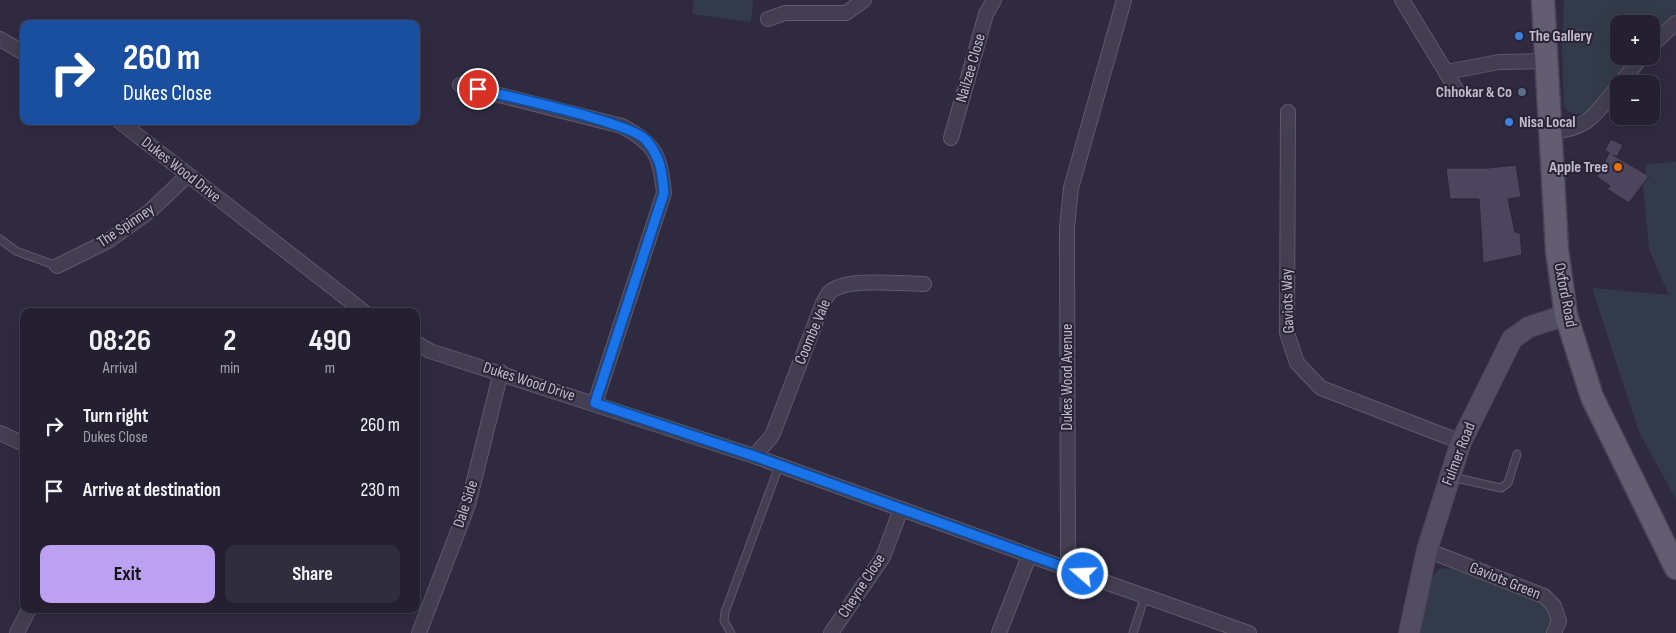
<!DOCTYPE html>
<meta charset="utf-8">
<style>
:root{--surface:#242031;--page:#302d3d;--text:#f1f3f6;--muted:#a3a3ab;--line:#413e4d;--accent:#bca0f2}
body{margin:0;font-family:"Sofia Sans Condensed",sans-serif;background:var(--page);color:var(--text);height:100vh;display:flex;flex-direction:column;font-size:19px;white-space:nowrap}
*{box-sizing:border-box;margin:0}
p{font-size:16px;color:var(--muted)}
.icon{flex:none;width:28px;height:28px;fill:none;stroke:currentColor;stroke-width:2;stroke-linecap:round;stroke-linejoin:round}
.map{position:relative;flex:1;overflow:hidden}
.drawer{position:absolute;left:20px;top:308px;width:400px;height:305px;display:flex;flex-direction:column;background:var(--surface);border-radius:10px;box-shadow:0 5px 20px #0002,0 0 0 1px var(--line)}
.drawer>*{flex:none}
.top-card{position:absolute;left:20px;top:20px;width:400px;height:105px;border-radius:10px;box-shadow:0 5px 20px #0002,0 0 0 1px var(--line);background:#1a4fa0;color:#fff;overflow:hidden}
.buttons{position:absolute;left:1610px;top:15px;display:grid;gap:10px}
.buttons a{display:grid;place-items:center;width:50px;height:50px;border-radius:10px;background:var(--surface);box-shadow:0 5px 20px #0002,0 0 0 1px var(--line);font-size:25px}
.pin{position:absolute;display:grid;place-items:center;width:42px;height:42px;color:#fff;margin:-21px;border:2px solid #fff;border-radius:50%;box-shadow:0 1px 5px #0007}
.me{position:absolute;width:55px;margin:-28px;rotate:289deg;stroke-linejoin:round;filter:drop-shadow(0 0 4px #0008)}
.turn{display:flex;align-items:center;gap:18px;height:105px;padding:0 20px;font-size:22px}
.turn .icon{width:65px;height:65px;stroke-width:2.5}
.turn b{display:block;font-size:35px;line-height:42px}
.eta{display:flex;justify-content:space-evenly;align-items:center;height:85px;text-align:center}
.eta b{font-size:30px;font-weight:700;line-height:35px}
.action{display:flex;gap:10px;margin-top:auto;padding:10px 20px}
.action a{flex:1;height:58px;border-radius:10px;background:var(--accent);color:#111;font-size:20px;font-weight:700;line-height:58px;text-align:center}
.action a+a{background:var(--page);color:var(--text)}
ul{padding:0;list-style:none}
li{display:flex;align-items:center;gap:15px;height:65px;padding:0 20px}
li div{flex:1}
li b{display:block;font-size:19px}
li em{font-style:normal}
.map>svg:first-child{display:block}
.green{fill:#333b4a}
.building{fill:#4b455e;stroke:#2a2538}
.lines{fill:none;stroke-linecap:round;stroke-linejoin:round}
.lane-casing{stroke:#5e596b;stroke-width:9}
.street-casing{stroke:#5e596b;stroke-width:16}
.secondary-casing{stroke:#4a4557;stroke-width:22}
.primary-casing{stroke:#4a4557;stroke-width:25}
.lane{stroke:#433e51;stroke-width:7}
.street{stroke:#433e51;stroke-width:14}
.secondary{stroke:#534d63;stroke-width:20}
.primary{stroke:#625d70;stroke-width:22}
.route-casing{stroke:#114b97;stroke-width:12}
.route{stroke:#1a73e8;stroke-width:9}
.shop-dot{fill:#3f7fe0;stroke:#282336;stroke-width:2}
.service-dot{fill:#5c6f8a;stroke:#282336;stroke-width:2}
.food-dot{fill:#e8710a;stroke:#282336;stroke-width:2}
.labels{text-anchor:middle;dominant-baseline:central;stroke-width:4;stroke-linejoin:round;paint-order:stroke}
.poi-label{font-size:16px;font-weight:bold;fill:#c0bbcb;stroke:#282336;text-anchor:start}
.street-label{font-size:16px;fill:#c0bbcb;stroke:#282336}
</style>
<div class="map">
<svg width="1676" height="633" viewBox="0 0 1676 633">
<rect width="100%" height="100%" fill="#302a41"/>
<g class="green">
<path d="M694,0H753L751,22L692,14Z"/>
<path d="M1564,0H1676V15L1651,39V24H1619V56H1634C1625,66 1596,108 1589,111C1581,116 1570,115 1564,107L1562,47Z"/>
<path d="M1676,162V499L1639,432L1592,288L1669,295L1649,249L1643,184L1647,164Z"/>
<path d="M1449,568L1544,601C1552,612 1557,621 1549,633H1417L1432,578L1439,569Z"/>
</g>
<g class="building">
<path d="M1611,139L1623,145L1617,157L1613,155L1649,176L1629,203L1607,189L1610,186L1597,177L1609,153L1605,150Z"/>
<path d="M1516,165L1521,197L1508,199L1515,232L1520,233L1522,255L1483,263L1479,199H1450L1446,168H1488Z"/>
</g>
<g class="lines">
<defs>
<g id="lane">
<path d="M0,239L16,251L57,266"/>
<path d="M1452,477L1501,488L1508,483L1517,454"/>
<path d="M731,633L724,621L725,612L779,466"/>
<path d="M1133,633L1145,596"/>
</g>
<g id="street">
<path d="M1124,0L1071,188L1067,228L1068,569L1249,633"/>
<path d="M1402,0L1446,72L1499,62L1546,61"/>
<path d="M768,19L785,13H846L864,0"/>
<path d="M0,39L24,53"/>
<path d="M1651,46L1676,23"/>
<path d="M1446,72L1457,91"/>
<path d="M1620,84L1642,56"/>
<path d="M460,85L622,126C656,145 660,155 664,193L595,403"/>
<path d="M1288,112L1287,333L1297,363L1321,388L1461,442"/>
<path d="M119,121L363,311"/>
<path d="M1550,132C1590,129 1595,114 1619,85"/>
<path d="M951,138L986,14L994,0"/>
<path d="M57,266L108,241L150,211L188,175"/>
<path d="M416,343L430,351L754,456L1068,569"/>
<path d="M0,433L24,444"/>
<path d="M754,456L772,436L823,303C825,300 827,295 830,292C846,277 902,284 924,284"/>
<path d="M1427,550L1544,596L1554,606L1559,621L1554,633"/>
<path d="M17,633L29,609"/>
<path d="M419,633L468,505L501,372"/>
<path d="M831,633L883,557L901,509"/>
<path d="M999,633L1029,556"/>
</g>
<path id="secondary" d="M1409,633L1427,550L1461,442L1512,339L1529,327L1566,315"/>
<path id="primary" d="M1543,0L1557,250L1566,315L1592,397L1676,568"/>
</defs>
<use href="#lane" class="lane-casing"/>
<use href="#street" class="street-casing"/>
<use href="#secondary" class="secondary-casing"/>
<use href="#primary" class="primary-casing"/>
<use href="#lane" class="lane"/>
<use href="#street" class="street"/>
<use href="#secondary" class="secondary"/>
<use href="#primary" class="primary"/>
</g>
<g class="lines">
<defs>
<path id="route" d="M478,89C508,97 630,122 646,140C661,158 662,171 664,193L595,403L754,456L1083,574"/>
</defs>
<use href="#route" class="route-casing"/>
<use href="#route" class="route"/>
</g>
<g class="shop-dot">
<circle cx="1519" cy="36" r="5"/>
<circle cx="1509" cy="122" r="5"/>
</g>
<circle class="service-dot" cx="1522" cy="92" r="5"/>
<circle class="food-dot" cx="1618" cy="167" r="5"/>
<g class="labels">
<g class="poi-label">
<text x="1529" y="36">The Gallery</text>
<text x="1512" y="92" text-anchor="end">Chhokar &amp; Co</text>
<text x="1519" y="122">Nisa Local</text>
<text x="1608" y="167" text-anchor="end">Apple Tree</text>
</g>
<g class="street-label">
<text transform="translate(971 68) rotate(-74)">Nailzee Close</text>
<text transform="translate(181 170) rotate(38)">Dukes Wood Drive</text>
<text transform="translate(126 226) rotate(-34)">The Spinney</text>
<text transform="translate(1565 295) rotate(79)">Oxford Road</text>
<text transform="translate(1288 301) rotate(-92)">Gaviots Way</text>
<text transform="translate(813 332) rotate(-67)">Coombe Vale</text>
<text transform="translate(1067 377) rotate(-90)">Dukes Wood Avenue</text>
<text transform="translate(529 382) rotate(18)">Dukes Wood Drive</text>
<text transform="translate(1459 454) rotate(-69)">Fulmer Road</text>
<text transform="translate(466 504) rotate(-72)">Dale Side</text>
<text transform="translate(1505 581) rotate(22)">Gaviots Green</text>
<text transform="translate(862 586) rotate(-57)">Cheyne Close</text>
</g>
</g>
</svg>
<div class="buttons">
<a>+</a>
<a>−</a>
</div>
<div class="pin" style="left:478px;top:89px;background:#d93025"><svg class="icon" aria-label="arrive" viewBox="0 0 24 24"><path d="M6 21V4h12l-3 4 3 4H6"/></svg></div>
<svg class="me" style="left:1083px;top:574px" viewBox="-20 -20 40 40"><circle r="17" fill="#1a73e8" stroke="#fff" stroke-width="3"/><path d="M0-11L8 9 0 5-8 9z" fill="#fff"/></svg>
<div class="top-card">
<div class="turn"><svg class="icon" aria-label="right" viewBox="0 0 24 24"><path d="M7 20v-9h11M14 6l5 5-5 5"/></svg><div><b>260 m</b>Dukes Close</div></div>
</div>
<section class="drawer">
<div class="eta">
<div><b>08:26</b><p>Arrival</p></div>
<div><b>2</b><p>min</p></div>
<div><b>490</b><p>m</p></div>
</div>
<ul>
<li><svg class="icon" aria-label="right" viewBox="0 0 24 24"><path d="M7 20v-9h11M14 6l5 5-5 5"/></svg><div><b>Turn right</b><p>Dukes Close</p></div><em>260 m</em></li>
<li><svg class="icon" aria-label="arrive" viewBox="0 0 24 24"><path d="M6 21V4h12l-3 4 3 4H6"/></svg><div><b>Arrive at destination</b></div><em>230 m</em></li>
</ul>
<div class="action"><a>Exit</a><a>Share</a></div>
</section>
</div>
